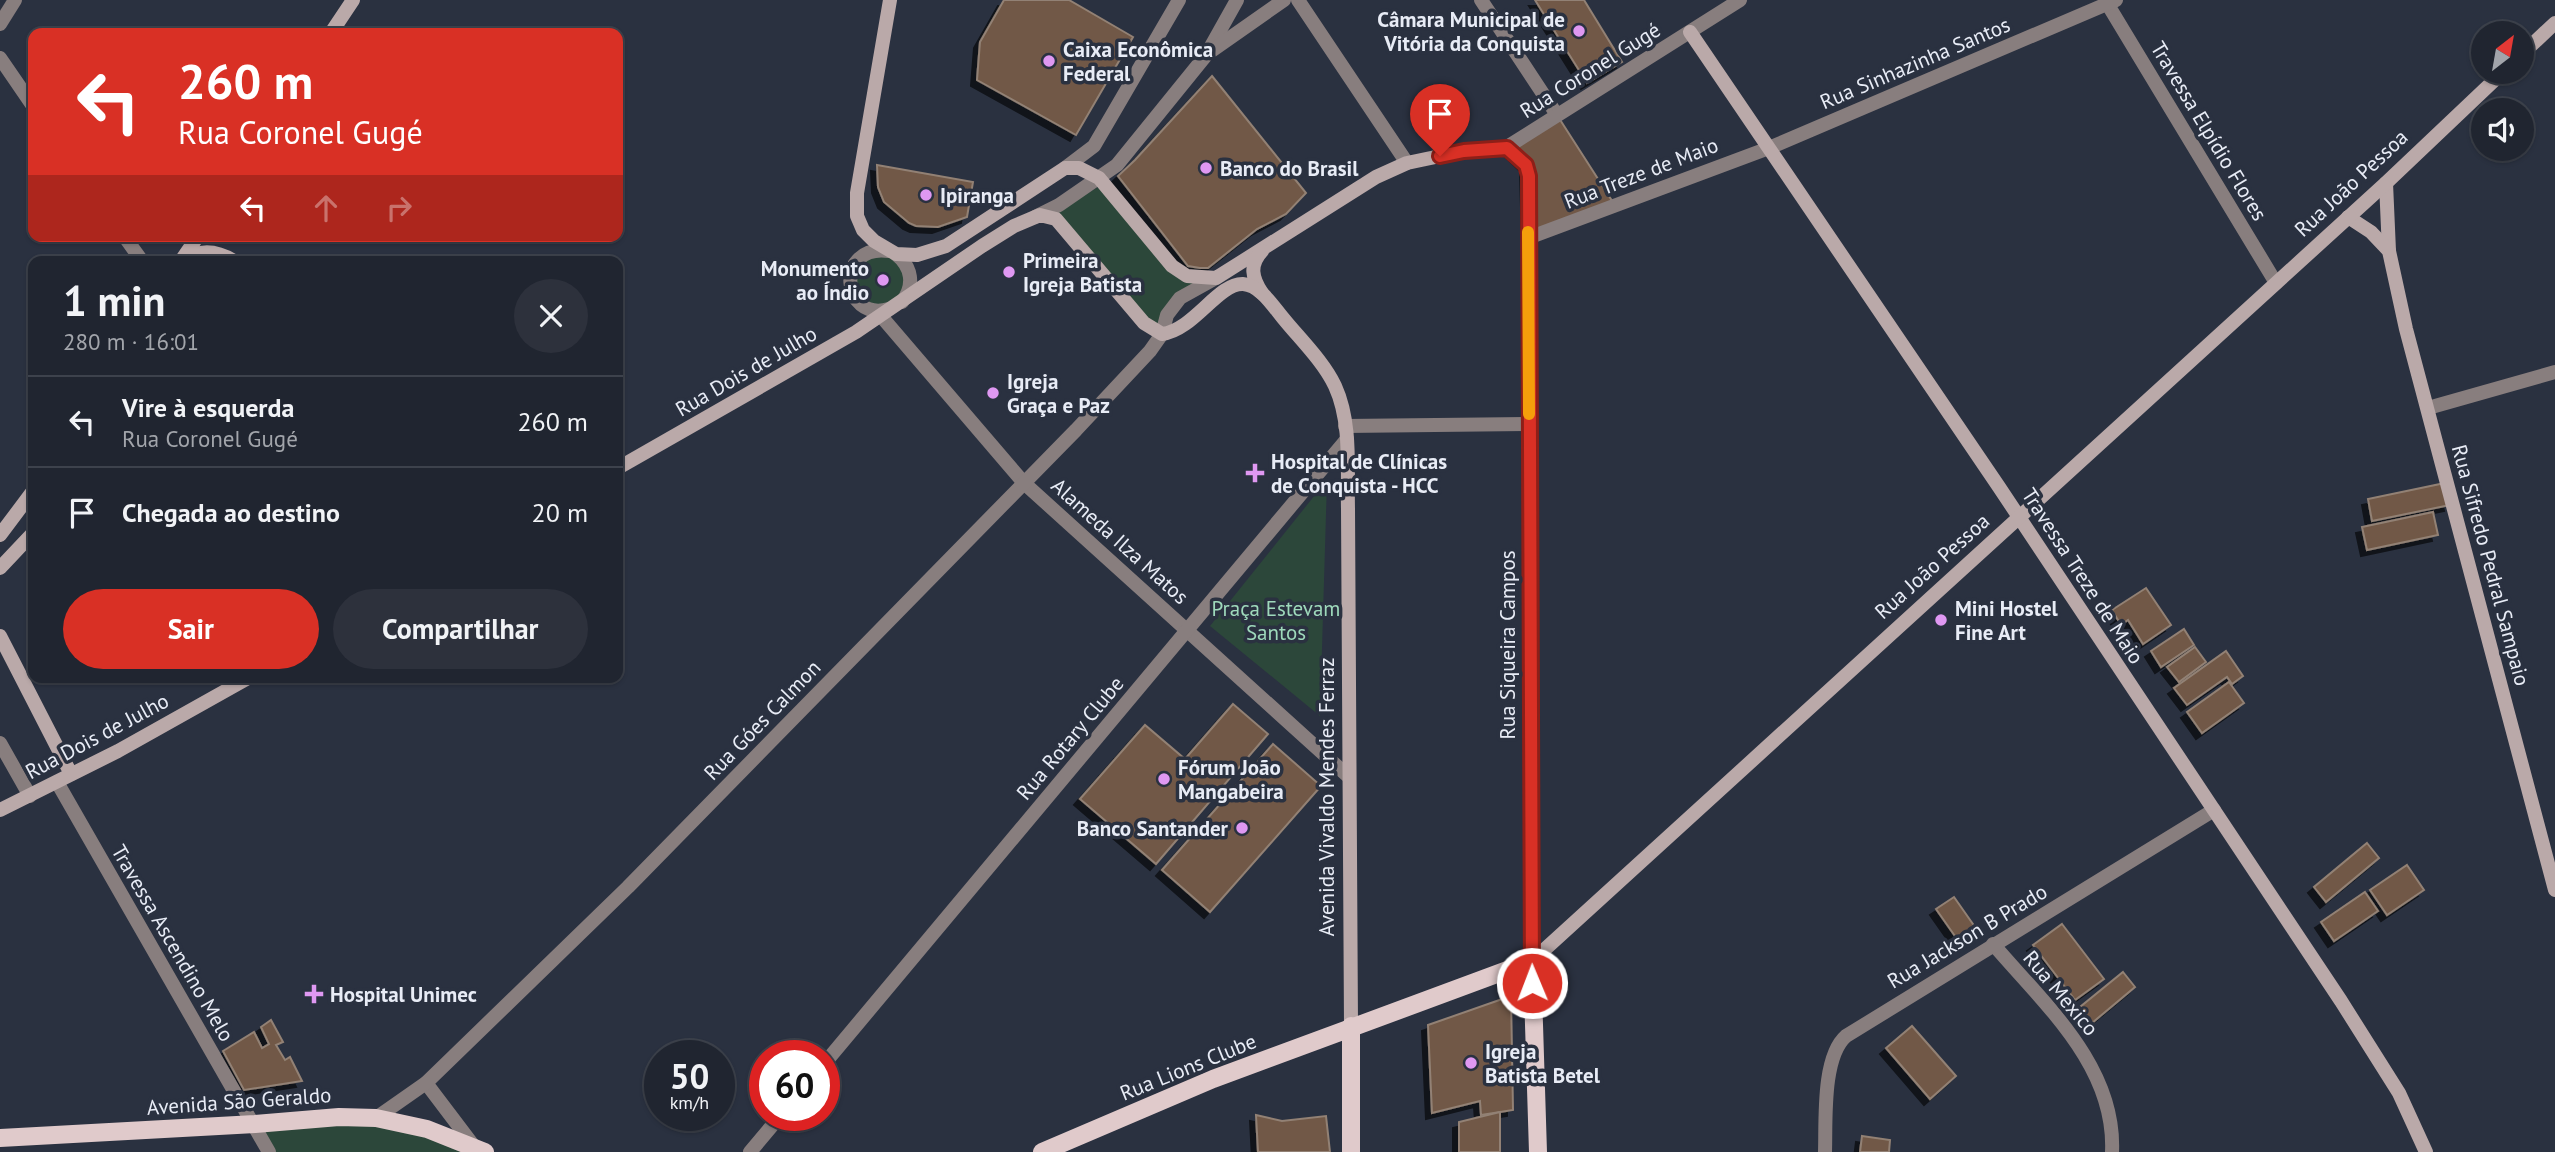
<!DOCTYPE html>
<html lang="pt">
<meta charset="utf-8">
<style>
:root{--surface:#202530;--page:#2d313c;--text:#f1f3f6;--muted:#a2a5ab;--line:#3d424c;--accent:#d93025}
body{margin:0;font-family:"PT Sans",sans-serif;background:var(--page);color:var(--text);height:100vh;display:flex;flex-direction:column;font-size:26px;white-space:nowrap}
*{box-sizing:border-box;margin:0}
p{font-size:23px;color:var(--muted)}
.icon{flex:none;width:38px;height:38px;fill:none;stroke:currentColor;stroke-width:2;stroke-linecap:round;stroke-linejoin:round}
.map{position:relative;flex:1;overflow:hidden}
.drawer{position:absolute;left:28px;top:256px;width:595px;height:427px;display:flex;flex-direction:column;background:var(--surface);border-radius:14px;box-shadow:0 2px 5px #0004,0 0 0 2px var(--line)}
.drawer>*{flex:none}
.top-card{position:absolute;left:28px;top:28px;width:595px;height:214px;border-radius:14px;box-shadow:0 2px 5px #0004,0 0 0 2px var(--line);background:#d93025;color:#fff;overflow:hidden}
.needle{width:46px;rotate:31deg}
.controls{position:absolute;left:2471px;top:21px;display:grid;gap:14px}
.controls a{display:grid;place-items:center;width:63px;height:63px;border-radius:50%;background:var(--surface);box-shadow:0 2px 5px #0004,0 0 0 2px var(--line);font-size:35px}
.speed{position:absolute;left:644px;top:1040px;display:flex;gap:14px;font-size:35px;font-weight:700;text-align:center}
.speed>*{display:grid;place-content:center;width:91px;height:91px;border-radius:50%;background:var(--surface);box-shadow:0 2px 5px #0004,0 0 0 2px var(--line);line-height:1}
.speed small{font-size:18px;font-weight:400}
.speed .limit{border:10px solid #d22;background:#fff;color:#111}
.pin{position:absolute;display:grid;place-items:center;width:60px;height:60px;color:#fff;margin:-72px -30px;border-radius:50% 50% 50% 0;rotate:-45deg;box-shadow:0 0 7px #0007}
.pin .icon{rotate:45deg}
.me{position:absolute;width:77px;margin:-38px;rotate:359deg;stroke-linejoin:round;filter:drop-shadow(0 0 5px #0008)}
.turn{display:flex;align-items:center;gap:24px;height:147px;padding:0 35px;font-size:32px}
.turn .icon{width:91px;height:91px;stroke-width:2.5}
.turn b{display:block;font-size:49px;line-height:60px}
.lanes{display:flex;align-items:center;height:66px;padding:0 35px;background:#0003;justify-content:center;gap:35px;direction:ltr}
.lanes .off{opacity:.35}
.round{display:grid;place-items:center;flex:none;width:74px;height:74px;border-radius:37px;background:var(--page)}
.headline{display:flex;align-items:center;justify-content:space-between;height:119px;padding:0 35px}
h1{font-size:42px;font-weight:700;line-height:52px}
.button{display:flex;gap:14px;margin-top:auto;padding:14px 35px}
.button a{flex:1;height:80px;border-radius:42px;background:var(--accent);color:#fff;font-size:28px;font-weight:700;line-height:80px;text-align:center}
.button a+a{background:var(--page);color:var(--text)}
ul{padding:0;list-style:none}
li{display:flex;align-items:center;gap:21px;height:91px;padding:0 35px;border-top:2px solid var(--line)}
li div{flex:1}
li b{display:block;font-size:26px}
li em{font-style:normal}
.map>svg:first-child{display:block}
.green{fill:#2c473a}
.building{fill:#715846;stroke:#928174;stroke-width:2;filter:url(#shadow)}
.lines{fill:none;stroke-linecap:round;stroke-linejoin:round}
.street{stroke:#887e7e;stroke-width:14}
.secondary{stroke:#baa9a9;stroke-width:14}
.primary{stroke:#e0cacb;stroke-width:18}
.route-casing{stroke:#8d1f18;stroke-width:18}
.route{stroke:#d93025;stroke-width:12}
.slow{stroke:#f59e0b;stroke-width:12}
.poi-dot{fill:#df98f2;stroke:#2a3140;stroke-width:2.5}
.labels{text-anchor:middle;dominant-baseline:central;stroke-width:7;stroke-linejoin:round;paint-order:stroke}
.poi-label{font-size:21px;font-weight:bold;fill:#e8ecf6;stroke:#2a3140;text-anchor:start}
.street-label{font-size:21px;fill:#e8ecf6;stroke:#2a3140}
.park-label{font-size:21px;fill:#9ed9bb;stroke:#2a3140}
</style>
<div class="map">
<svg width="2555" height="1152" viewBox="0 0 2555 1152">
<defs>
<filter id="shadow"><feDropShadow dx="-6" dy="6" stdDeviation="0" flood-color="#0009"/></filter>
</defs>
<rect width="100%" height="100%" fill="#2a3140"/>
<g class="green">
<path d="M1100,186L1144,239L1204,281L1161,330L1151,325L1054,213Z"/>
<path d="M881,250L910,272L894,307L860,303L852,267Z"/>
<path d="M1327,480L1320,716L1210,626Z"/>
<path d="M376,1118L478,1152H269L252,1124Z"/>
</g>
<g class="building">
<path d="M1004,0H1069L1133,37L1076,135L977,80L980,42Z"/>
<path d="M1535,0H1584L1622,62L1587,83Z"/>
<path d="M1212,76L1306,193L1286,214L1257,229L1208,268H1200L1188,266L1118,176L1135,160Z"/>
<path d="M1557,115L1616,207L1528,238L1526,165L1507,147Z"/>
<path d="M877,165L973,182L967,217L938,227L916,226L909,223L884,202L878,187Z"/>
<path d="M2445,483L2450,505L2372,521L2368,499Z"/>
<path d="M2433,512L2438,535L2367,550L2362,527Z"/>
<path d="M2146,588L2171,625L2143,644L2128,620L2121,625L2112,610Z"/>
<path d="M2184,629L2194,645L2161,667L2151,651Z"/>
<path d="M2195,647L2206,662L2179,682L2167,667Z"/>
<path d="M2226,651L2243,676L2232,684L2227,677L2187,705L2174,688Z"/>
<path d="M2229,682L2244,703L2202,733L2187,712Z"/>
<path d="M1233,704L1268,734L1156,864L1080,799L1145,725L1185,759Z"/>
<path d="M1273,744L1321,786L1210,912L1162,870Z"/>
<path d="M2367,843L2379,858L2326,902L2314,887Z"/>
<path d="M2407,865L2424,890L2387,915L2370,890Z"/>
<path d="M2365,892L2378,911L2334,941L2321,922Z"/>
<path d="M1954,897L1975,927L1957,939L1936,909Z"/>
<path d="M2062,924L2104,979L2075,1000L2033,945Z"/>
<path d="M2123,972L2135,987L2092,1023L2080,1007Z"/>
<path d="M1511,996L1513,1110L1481,1115L1480,1101L1432,1113L1428,1025Z"/>
<path d="M271,1020L283,1042L276,1045L285,1060L290,1057L302,1081L244,1090L223,1051L254,1032L262,1048L269,1044L261,1027Z"/>
<path d="M1912,1026L1956,1076L1930,1099L1886,1048Z"/>
<path d="M1500,1112V1152H1459V1122Z"/>
<path d="M1256,1115L1282,1121L1326,1116L1330,1152H1258Z"/>
<path d="M1862,1136L1890,1140L1889,1152H1860Z"/>
</g>
<g class="lines">
<g class="street">
<path d="M1298,0L1407,163"/>
<path d="M1481,0L1557,115"/>
<path d="M2105,0L2276,283"/>
<path d="M0,24L15,0"/>
<path d="M1209,50L1237,0"/>
<path d="M0,58L33,106"/>
<path d="M1507,147L1740,0"/>
<path d="M1065,168L1094,146L1179,0"/>
<path d="M1035,217L1059,205L1117,165L1207,54L1284,0"/>
<path d="M124,236L142,261"/>
<path d="M1528,238L1769,148L2116,0"/>
<path d="M889,251C834,243 841,323 889,309"/>
<path d="M896,254C912,267 915,285 902,302"/>
<path d="M881,316L1024,483L1349,777"/>
<path d="M2428,408L2555,372"/>
<path d="M1345,426L1529,424"/>
<path d="M0,743L30,796"/>
<path d="M57,782L269,1152"/>
<path d="M1993,944C2044,1004 2116,1066 2112,1152"/>
<path d="M824,1064L1347,439"/>
<path d="M426,1083L476,1149"/>
<path d="M376,1118L426,1083L628,887L1076,430L1150,351L1162,334L1167,315L1180,298L1216,278"/>
<path d="M750,1152L781,1115"/>
<path d="M1825,1152C1826,1121 1822,1057 1846,1036L2214,810"/>
</g>
<g class="secondary">
<path d="M890,0L857,193V216L863,230L874,241L896,254L917,255L946,246L1065,168H1079L1099,178L1172,266L1187,276L1216,278L1376,177L1407,163L1464,151L1507,147L1526,165L1529,176L1532,961"/>
<path d="M1690,32L1999,487L2341,1001L2399,1093L2426,1152"/>
<path d="M331,33L353,0"/>
<path d="M2522,54L2555,23"/>
<path d="M2386,183L2389,251"/>
<path d="M2348,217L2371,232L2389,251L2406,329L2555,890"/>
<path d="M183,258L198,236"/>
<path d="M184,261C200,248 217,251 234,261"/>
<path d="M1262,293C1252,278 1249,265 1262,251"/>
<path d="M618,468L856,332L982,246L1014,226L1040,215L1056,219L1144,323L1162,334C1194,330 1218,283 1243,284C1260,285 1273,306 1283,318C1300,339 1323,361 1335,386C1352,423 1347,469 1348,509L1351,1026"/>
<path d="M0,535L33,491"/>
<path d="M0,568L33,533"/>
<path d="M0,636L71,774"/>
<path d="M0,810L118,751L250,677"/>
<path d="M1532,961L2386,183L2503,72"/>
</g>
<g class="primary">
<path d="M0,1138L255,1124L339,1117L376,1118L427,1129L485,1152"/>
<path d="M1042,1152L1213,1079L1532,961L1538,1152"/>
<path d="M1351,1152V1026"/>
</g>
</g>
<g class="lines">
<defs>
<path id="route" d="M1440,156L1464,151L1507,148L1526,165L1529,176L1532,983"/>
</defs>
<use href="#route" class="route-casing"/>
<use href="#route" class="route"/>
<path class="slow" d="M1528,232L1529,414"/>
</g>
<g class="poi-dot">
<circle cx="1579" cy="31" r="7"/>
<circle cx="1049" cy="61" r="7"/>
<circle cx="1206" cy="168" r="7"/>
<circle cx="926" cy="195" r="7"/>
<circle cx="1009" cy="272" r="7"/>
<circle cx="883" cy="280" r="7"/>
<circle cx="993" cy="393" r="7"/>
<path d="M1251.5 462.5h7v7h7v7h-7v7h-7v-7h-7v-7h7z"/>
<circle cx="1941" cy="620" r="7"/>
<circle cx="1164" cy="779" r="7"/>
<circle cx="1242" cy="828" r="7"/>
<path d="M310.5 983.5h7v7h7v7h-7v7h-7v-7h-7v-7h7z"/>
<circle cx="1471" cy="1063" r="7"/>
</g>
<g class="labels">
<g class="poi-label">
<text x="1565" y="19" text-anchor="end">Câmara Municipal de<tspan x="1565" dy="24">Vitória da Conquista</tspan></text>
<text x="1063" y="49">Caixa Econômica<tspan x="1063" dy="24">Federal</tspan></text>
<text x="1220" y="168">Banco do Brasil</text>
<text x="940" y="195">Ipiranga</text>
<text x="1023" y="260">Primeira<tspan x="1023" dy="24">Igreja Batista</tspan></text>
<text x="869" y="268" text-anchor="end">Monumento<tspan x="869" dy="24">ao Índio</tspan></text>
<text x="1007" y="381">Igreja<tspan x="1007" dy="24">Graça e Paz</tspan></text>
<text x="1271" y="461">Hospital de Clínicas<tspan x="1271" dy="24">de Conquista - HCC</tspan></text>
<text x="1955" y="608">Mini Hostel<tspan x="1955" dy="24">Fine Art</tspan></text>
<text x="1178" y="767">Fórum João<tspan x="1178" dy="24">Mangabeira</tspan></text>
<text x="1228" y="828" text-anchor="end">Banco Santander</text>
<text x="330" y="994">Hospital Unimec</text>
<text x="1485" y="1051">Igreja<tspan x="1485" dy="24">Batista Betel</tspan></text>
</g>
<g class="street-label">
<text transform="translate(1915 63) rotate(-23)">Rua Sinhazinha Santos</text>
<text transform="translate(1590 70) rotate(-32)">Rua Coronel Gugé</text>
<text transform="translate(2209 131) rotate(59)">Travessa Elpídio Flores</text>
<text transform="translate(1641 173) rotate(-21)">Rua Treze de Maio</text>
<text transform="translate(2351 183) rotate(-43)">Rua João Pessoa</text>
<text transform="translate(746 371) rotate(-30)">Rua Dois de Julho</text>
<text transform="translate(1120 541) rotate(42)">Alameda Ilza Matos</text>
<text transform="translate(2491 565) rotate(75)">Rua Sifredo Pedral Sampaio</text>
<text transform="translate(1932 566) rotate(-42)">Rua João Pessoa</text>
<text transform="translate(2083 576) rotate(57)">Travessa Treze de Maio</text>
<text transform="translate(1507 645) rotate(-90)">Rua Siqueira Campos</text>
<text transform="translate(762 720) rotate(-46)">Rua Góes Calmon</text>
<text transform="translate(97 736) rotate(-28)">Rua Dois de Julho</text>
<text transform="translate(1070 738) rotate(-50)">Rua Rotary Clube</text>
<text transform="translate(1326 797) rotate(-90)">Avenida Vivaldo Mendes Ferraz</text>
<text transform="translate(1967 936) rotate(-31)">Rua Jackson B Prado</text>
<text transform="translate(173 943) rotate(60)">Travessa Ascendino Melo</text>
<text transform="translate(2061 993) rotate(50)">Rua Mexico</text>
<text transform="translate(1188 1067) rotate(-22)">Rua Lions Clube</text>
<text transform="translate(239 1101) rotate(-4)">Avenida São Geraldo</text>
</g>
<g class="park-label">
<text x="1276" y="608">Praça Estevam<tspan x="1276" dy="24">Santos</tspan></text>
</g>
</g>
</svg>
<div class="controls">
<a><svg class="needle" viewBox="-14 -14 28 28"><path d="M0-13l5 13h-10z" fill="#e53935"/><path d="M0 13l5-13h-10z" fill="#a2a5ab"/></svg></a>
<a><svg class="icon" aria-label="sound" viewBox="0 0 24 24"><path d="M4 9h4l5-4v14l-5-4H4zM17 9q2 3 0 6"/></svg></a>
</div>
<div class="speed"><div>50<small>km/h</small></div><div class="limit">60</div></div>
<div class="pin" style="left:1440px;top:156px;background:#d93025"><svg class="icon" aria-label="arrive" viewBox="0 0 24 24"><path d="M6 21V4h12l-3 4 3 4H6"/></svg></div>
<svg class="me" style="left:1532px;top:983px" viewBox="-20 -20 40 40"><circle r="17" fill="#d93025" stroke="#fff" stroke-width="3"/><path d="M0-11L8 9 0 5-8 9z" fill="#fff"/></svg>
<div class="top-card">
<div class="turn"><svg class="icon" aria-label="left" viewBox="0 0 24 24"><path d="M17 20v-9H6M10 6l-5 5 5 5"/></svg><div><b>260 m</b>Rua Coronel Gugé</div></div>
<div class="lanes"><svg class="icon" aria-label="left" viewBox="0 0 24 24"><path d="M17 20v-9H6M10 6l-5 5 5 5"/></svg><svg class="icon off" aria-label="ahead" viewBox="0 0 24 24"><path d="M12 20V5M6 11l6-6 6 6"/></svg><svg class="icon off" aria-label="right" viewBox="0 0 24 24"><path d="M7 20v-9h11M14 6l5 5-5 5"/></svg></div>
</div>
<section class="drawer">
<div class="headline"><div><h1>1 min</h1><p>280 m · 16:01</p></div><a class="round"><svg class="icon" aria-label="close" viewBox="0 0 24 24"><path d="M6 6l12 12M18 6L6 18"/></svg></a></div>
<ul>
<li><svg class="icon" aria-label="left" viewBox="0 0 24 24"><path d="M17 20v-9H6M10 6l-5 5 5 5"/></svg><div><b>Vire à esquerda</b><p>Rua Coronel Gugé</p></div><em>260 m</em></li>
<li><svg class="icon" aria-label="arrive" viewBox="0 0 24 24"><path d="M6 21V4h12l-3 4 3 4H6"/></svg><div><b>Chegada ao destino</b></div><em>20 m</em></li>
</ul>
<div class="button"><a>Sair</a><a>Compartilhar</a></div>
</section>
</div>
